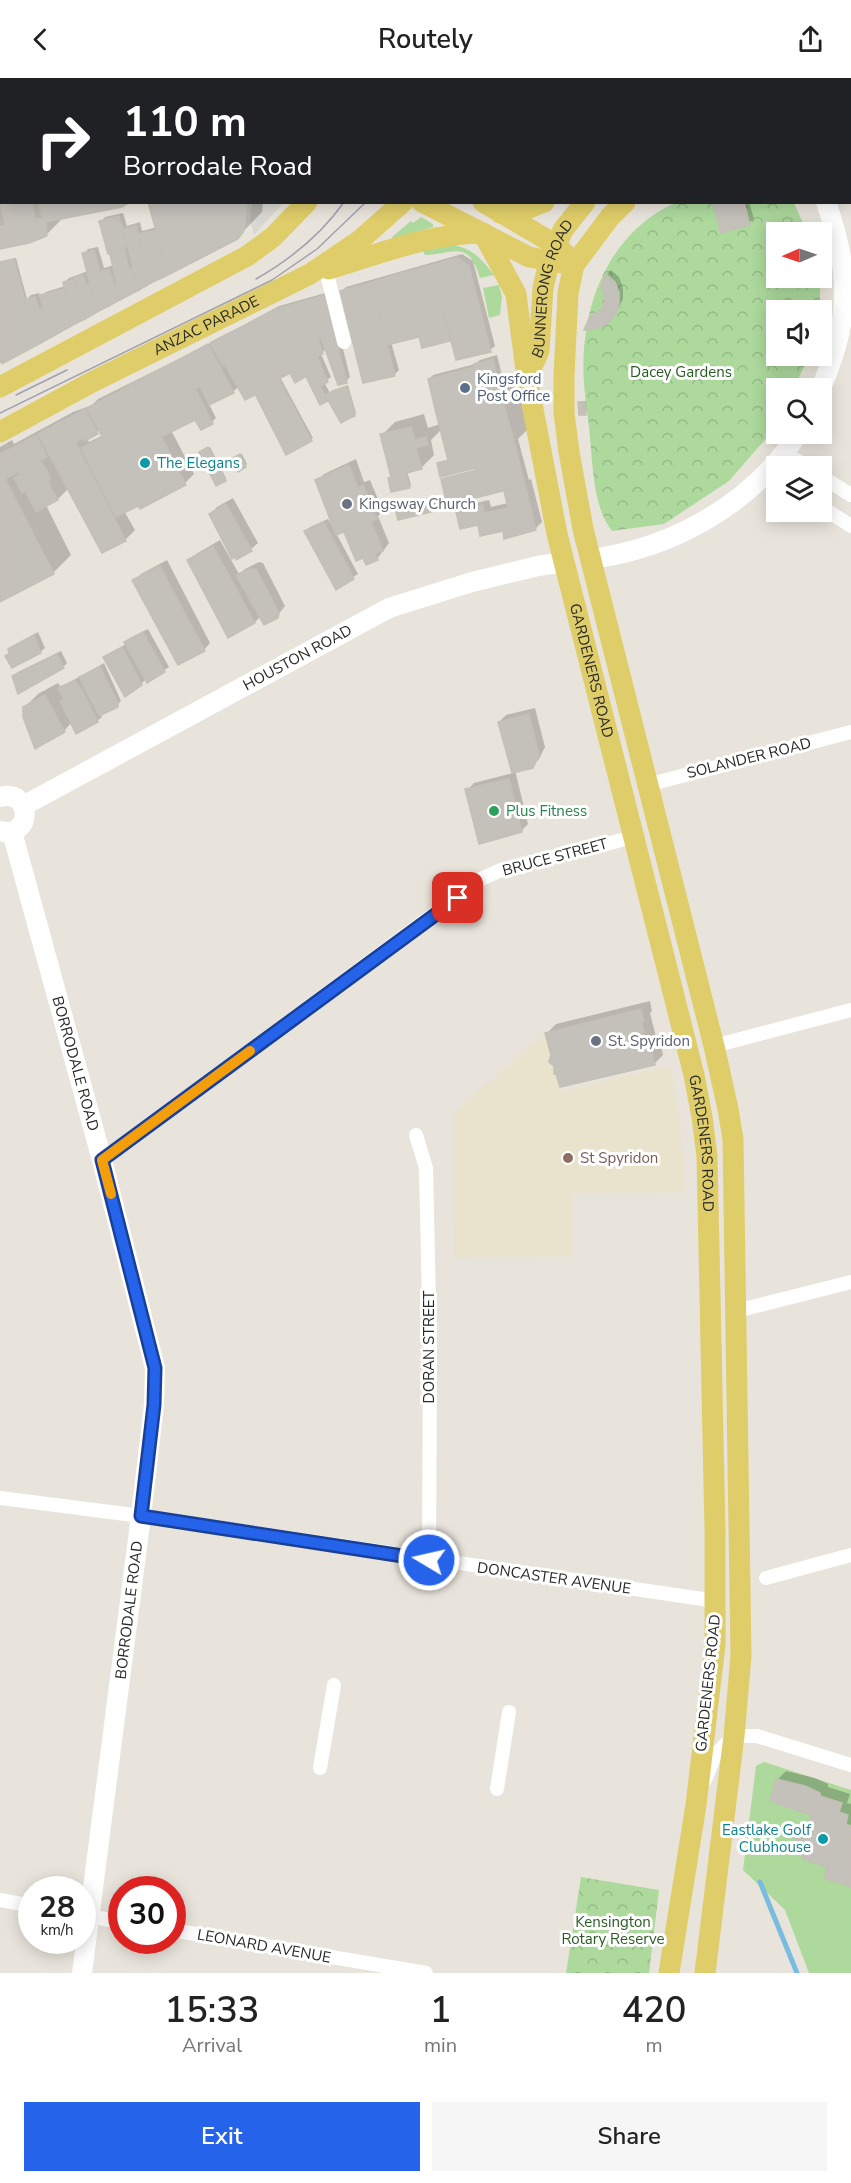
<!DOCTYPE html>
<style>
:root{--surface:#fff;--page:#f6f6f6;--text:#222;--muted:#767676;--accent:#2563eb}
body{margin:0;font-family:"Nunito Sans",sans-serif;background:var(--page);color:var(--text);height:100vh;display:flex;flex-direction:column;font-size:22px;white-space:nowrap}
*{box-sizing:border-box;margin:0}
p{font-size:20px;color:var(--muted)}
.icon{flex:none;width:33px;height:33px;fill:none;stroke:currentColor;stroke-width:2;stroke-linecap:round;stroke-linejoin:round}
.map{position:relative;height:1895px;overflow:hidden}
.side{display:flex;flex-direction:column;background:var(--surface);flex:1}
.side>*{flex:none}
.top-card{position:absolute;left:0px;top:0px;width:852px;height:126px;box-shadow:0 3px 15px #0003;background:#202124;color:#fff;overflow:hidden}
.needle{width:39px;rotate:268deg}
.buttons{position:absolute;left:766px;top:144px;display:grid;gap:12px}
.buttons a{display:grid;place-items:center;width:66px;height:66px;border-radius:0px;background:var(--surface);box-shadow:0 3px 15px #0003;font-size:30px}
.speed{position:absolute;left:18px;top:1798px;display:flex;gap:12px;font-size:30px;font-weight:700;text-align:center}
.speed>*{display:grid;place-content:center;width:78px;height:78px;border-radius:50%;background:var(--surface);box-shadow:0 3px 15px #0003;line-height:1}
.speed small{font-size:15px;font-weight:400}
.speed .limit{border:9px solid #d22;background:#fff;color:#111}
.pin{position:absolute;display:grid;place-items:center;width:51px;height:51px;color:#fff;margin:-26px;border-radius:12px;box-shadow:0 3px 9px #0006}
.me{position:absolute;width:66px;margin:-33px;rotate:279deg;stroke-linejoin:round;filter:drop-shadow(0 0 4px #0008)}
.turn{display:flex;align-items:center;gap:21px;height:126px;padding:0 24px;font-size:27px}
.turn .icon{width:78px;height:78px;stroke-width:2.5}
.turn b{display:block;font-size:42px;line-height:51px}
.eta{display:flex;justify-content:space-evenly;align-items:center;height:102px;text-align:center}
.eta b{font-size:36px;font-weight:600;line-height:42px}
.action{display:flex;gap:12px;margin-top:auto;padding:12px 24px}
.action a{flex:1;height:69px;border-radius:0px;background:var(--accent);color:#fff;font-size:24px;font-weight:600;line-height:69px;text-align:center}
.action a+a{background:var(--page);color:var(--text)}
header{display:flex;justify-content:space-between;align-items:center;height:78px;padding:0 24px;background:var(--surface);font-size:27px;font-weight:600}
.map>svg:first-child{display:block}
.education{fill:#e9e2cc}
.grass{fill:#add99d}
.park{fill:url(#park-crowns)}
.plaza{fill:#d9d7d1}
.shadow{fill:#0003;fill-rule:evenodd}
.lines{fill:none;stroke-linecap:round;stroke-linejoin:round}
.stream{stroke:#79bcdf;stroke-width:5}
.building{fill:#c4c1bb;stroke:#c3c0b5;stroke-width:1.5}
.street{stroke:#fff;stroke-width:14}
.secondary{stroke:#fff;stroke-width:20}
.primary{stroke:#dfcd69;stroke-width:21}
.tram{stroke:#9fa0b0;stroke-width:1.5}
.route-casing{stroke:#184099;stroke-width:15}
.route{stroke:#2563eb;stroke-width:10}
.slow{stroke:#f59e0b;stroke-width:10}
.service-dot{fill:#5c6f8a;stroke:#fff;stroke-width:2}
.culture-dot{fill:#0f9aa8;stroke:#fff;stroke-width:2}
.worship-dot{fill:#6b7280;stroke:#fff;stroke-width:2}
.leisure-dot{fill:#2e9e5b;stroke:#fff;stroke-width:2}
.education-dot{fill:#8d6e63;stroke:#fff;stroke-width:2}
.labels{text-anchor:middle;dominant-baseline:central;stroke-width:6;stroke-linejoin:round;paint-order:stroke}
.street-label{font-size:15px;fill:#282828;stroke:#fff}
.park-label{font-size:15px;fill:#295b21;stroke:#fff}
.service-label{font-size:15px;fill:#4e5e75;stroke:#fff;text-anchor:start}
.culture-label{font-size:15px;fill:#0d838f;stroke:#fff;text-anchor:start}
.worship-label{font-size:15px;fill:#5b616d;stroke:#fff;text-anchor:start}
.leisure-label{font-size:15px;fill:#27864d;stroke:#fff;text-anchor:start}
.education-label{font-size:15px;fill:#785e54;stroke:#fff;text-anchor:start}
</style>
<header><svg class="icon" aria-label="back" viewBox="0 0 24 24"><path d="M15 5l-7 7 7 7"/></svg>Routely<svg class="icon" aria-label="share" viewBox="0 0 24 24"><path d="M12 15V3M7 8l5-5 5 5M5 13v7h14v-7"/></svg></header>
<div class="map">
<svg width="851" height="1895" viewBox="0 0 851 1895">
<defs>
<pattern id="park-crowns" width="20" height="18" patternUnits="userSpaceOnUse" patternTransform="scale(1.5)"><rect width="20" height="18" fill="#add99d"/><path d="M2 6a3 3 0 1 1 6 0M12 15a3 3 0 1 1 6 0" fill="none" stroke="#95ba87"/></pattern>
</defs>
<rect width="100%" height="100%" fill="#e9e4db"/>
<path class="education" d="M545,955L551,977L549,984L554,988V995L556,996L562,1014L670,988L680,1045L686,1114L572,1115L571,1178L454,1179L453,1036Z"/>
<g class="grass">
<path d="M421,139L433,146V149L393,161L392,159L411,143L413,145Z"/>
<path d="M454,167C476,173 480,180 494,197L480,200C468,161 455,176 425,177L423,173Z"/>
<path d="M499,207L502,219L500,237L489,240L483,210Z"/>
<path d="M764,1684L851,1712V1895H809L785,1832L743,1792L756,1688Z"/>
</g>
<g class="park">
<path d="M675,125H794L807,154H777V200H820V232H777V278H809L794,310H777V342L769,357L729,403L664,446L612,453C593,429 593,389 590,360C589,342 585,324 584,305C579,233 606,156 675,125Z"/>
<path d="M581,1799L659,1812L649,1895H566Z"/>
</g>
<path class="plaza" d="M252,125H283L254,157L250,142Z"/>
<g class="shadow">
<path d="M539,0H679L681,2H538Z"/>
<path d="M0,70H2L0,83Z"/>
<path d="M0,87L2,124H128L65,138L46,157L0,170Z"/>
<path d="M150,124H263L262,134L237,160L0,285V184L16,180L27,221L31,217L39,215L40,219L46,214L65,208L64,205L69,200L88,193L84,176L88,171L98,169L104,190L114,187L101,144L105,139L123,135L127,148L140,144L142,153L157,149Z"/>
<path d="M717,124H749L754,141L749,145L715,126Z"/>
<path d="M462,176L473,183L495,268L490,272L452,261L423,268L420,257L391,264L399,292L394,297L342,213L346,209Z"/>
<path d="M611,192L619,199L623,210V221L618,231L611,240L591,239L604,229L607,221L603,208L607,196Z"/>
<path d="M329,214L350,299L346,303L327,270L321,276L331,299L324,304L330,315L348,307L356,335L354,336L328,320L327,321L306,296L296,303L291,293L280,299L313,360L287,375L256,314L245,320L239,308L233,314L209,326L216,340L212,344L196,340L171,352L194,396L185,405L139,425L124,433L135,452L126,461L102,473L69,410L58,421L46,427L71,477L53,495L0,522V369L12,362L14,366L73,334L92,327L98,321L213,264L279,228ZM100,352L103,357L89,364L87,360Z"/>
<path d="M497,277L504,306L520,302L532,347L518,361L529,402L531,401L542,444L535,451H504L479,445L458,434L464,428L489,422L491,429L508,425L505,413L509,410L443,401L477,392V388L439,385L449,381L442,351L431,362L434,377L421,390L407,393L411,407L409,409L389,400L392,398L382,357L395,344L424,336L428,350L440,346L429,301L433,297L475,286L480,282Z"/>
<path d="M581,323H586L587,334L585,335L579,325Z"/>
<path d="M210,369L226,400L225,402L202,373Z"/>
<path d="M242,376L247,386L245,388L235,379Z"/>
<path d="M356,381L364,404L370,402L383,433L378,438L389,465L377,481L345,452L336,455L358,496L336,510L306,453L310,449L328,441L333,449L334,448L317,403L324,396Z"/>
<path d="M441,417L444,428L442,430H396Z"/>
<path d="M233,420L258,465L251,471L237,480L211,436L217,429Z"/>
<path d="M220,462L239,496L245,491L259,484L263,485L285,528L277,538H261L255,544L229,558L189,482L196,476Z"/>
<path d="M167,482L210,565L204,572L134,503L141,496Z"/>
<path d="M148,551L169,589L147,603L146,601L141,606L105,579L126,566L130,560Z"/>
<path d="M38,554L45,570L40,574L11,575L9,571L14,567Z"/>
<path d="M61,573L67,585L63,589L13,598L18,594Z"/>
<path d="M104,585L121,623L117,627L100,635L102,639L97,643L72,644L64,653L25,629L38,616L58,605L61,609Z"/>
<path d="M535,630L545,669L539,681L532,689L515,692L528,746L521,753L467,712L474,705L513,695L499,644L506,637Z"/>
<path d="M650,923L652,933L650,935L658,967L661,966L663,977L654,986L552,977L547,955L556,946Z"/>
<path d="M786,1693L815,1700L828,1706V1709L850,1716L847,1725L851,1726V1808L829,1788L805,1773L799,1753L808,1744L810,1745L813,1736L777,1702Z"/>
</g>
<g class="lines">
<path class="stream" d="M760,1804L797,1895"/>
</g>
<g class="building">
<path d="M537,0H631L633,2H536Z"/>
<path d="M10,124H32L35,141L43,140L46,144L47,158L29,165L0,171V148L5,147L1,126Z"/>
<path d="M39,124H130L122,129L46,144L41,136Z"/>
<path d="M148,124H247L244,153L238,161L168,197Z"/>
<path d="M718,124H744L750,147L721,155L713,126Z"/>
<path d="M119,138L127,168L124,169L129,191L133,190L139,212L120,222L110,176H108L99,143Z"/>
<path d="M136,148L151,205L139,212L123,151Z"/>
<path d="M156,152L168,197L151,205L138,156Z"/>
<path d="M94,172L109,228L97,234L82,175Z"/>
<path d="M457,179L469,188L491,274L456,282L432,187Z"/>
<path d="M14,181L37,267L2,286L0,278V184Z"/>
<path d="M432,187L450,263L422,270L401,195Z"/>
<path d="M109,191L120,222L109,228L99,193Z"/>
<path d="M401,195L419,259L387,267L372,204Z"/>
<path d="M606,196L615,204L619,215V226L615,237L607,246L596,251L584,252L590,238L602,231L605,221L601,208Z"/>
<path d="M83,197L86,208L90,207L97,234L85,241L74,199Z"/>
<path d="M74,201L85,241L73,247L63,204Z"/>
<path d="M372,204L395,298L363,305L340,213Z"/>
<path d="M64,211L73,247L37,267L25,221L35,219L39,231L43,230L40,217Z"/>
<path d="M325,217L347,305L338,307L321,260L318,261L323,276L317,278L328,304L320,308L328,323L320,327L273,232Z"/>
<path d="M273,232L305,299L295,305L290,295L279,301L249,245Z"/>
<path d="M249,245L312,363L286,377L225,257Z"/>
<path d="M225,257L255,317L245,322L225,287L223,288L210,265Z"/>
<path d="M208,266L234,315L209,327L200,309L195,311L180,281Z"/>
<path d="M180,281L213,346L201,352L195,342L161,359L134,305Z"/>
<path d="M493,281L502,319L436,335L428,301L474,289V286Z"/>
<path d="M134,305L186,407L140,431L87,330Z"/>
<path d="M347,308L355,338L348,341L333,313Z"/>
<path d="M333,313L348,341L341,345L325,317Z"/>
<path d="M502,319L515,367L448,382L436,335Z"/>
<path d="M578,324H584L586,337H579Z"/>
<path d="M85,331L98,356L85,363L83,360L75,364L64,342Z"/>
<path d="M64,342L126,463L102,475L38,356Z"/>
<path d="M411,349L415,362L426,359L428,367L416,370L422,391L391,399L380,356Z"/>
<path d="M36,357L47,379L39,383L40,385L42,384L51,401L48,403L58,422L36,434L25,413L22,415L14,400L20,397L18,394L5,401L0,391V376Z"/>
<path d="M102,359L138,428L116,439L81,370Z"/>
<path d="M515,367L525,407L491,416L481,374Z"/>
<path d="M208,369L226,403L216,408L199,374Z"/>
<path d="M481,374L491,416L447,427L441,401L476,392L475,390L440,399L437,385Z"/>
<path d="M240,376L246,389L238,394L231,381Z"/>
<path d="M349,387L358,410L363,407L377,441L371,443L383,473L375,475L378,482L366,487L363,480L356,483L344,454L336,457L315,402Z"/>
<path d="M0,391L54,496L0,524Z"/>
<path d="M406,395L410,410L391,414L388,400Z"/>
<path d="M525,407L536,452L504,461L503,453L480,458L478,447L460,451L456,434L483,427L484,435L508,430L504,413Z"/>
<path d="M439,418L443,431L398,442L395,430Z"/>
<path d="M226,426L252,473L236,482L235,479L232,481L209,436Z"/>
<path d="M324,444L354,501L336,512L304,453Z"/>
<path d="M213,468L255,545L228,560L187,482Z"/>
<path d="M160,488L205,573L178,587L132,502Z"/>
<path d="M252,490L253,492L256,491L279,535L278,540L264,547L236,497Z"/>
<path d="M143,554L165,594L147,605L124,564Z"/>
<path d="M34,557L41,575L12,590L5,578L9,576L8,571Z"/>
<path d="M122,569L142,607L125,619L103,579Z"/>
<path d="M57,576L64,590L18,616L12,598Z"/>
<path d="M100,589L118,625V629L99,638L79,599Z"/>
<path d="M75,602L80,611L81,610L98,644L76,656L60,623L64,621L58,610Z"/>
<path d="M45,617L65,654L35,671L23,639V629Z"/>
<path d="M529,636L539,677L533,690L512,695L498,644Z"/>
<path d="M509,701L522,754L479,766L465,711Z"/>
<path d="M641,931L644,943L641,944L649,975H652L655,987L560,1009L556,996H554V988L549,984L551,977L545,955Z"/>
<path d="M776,1701L805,1708L820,1715V1718L842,1725L839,1734L848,1737L846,1746L851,1748V1809L824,1800L827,1789L802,1781L803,1774L797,1772L792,1768L797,1752L805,1754L811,1737L770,1723Z"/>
</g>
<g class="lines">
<g class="street">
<path d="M791,2V0"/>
<path d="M0,40H2"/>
<path d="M326,192L344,264"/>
<path d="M785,375L806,388"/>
<path d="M822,399L851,417"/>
<path d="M822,429L851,448"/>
<path d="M647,707L851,654"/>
<path d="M714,968L851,932"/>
<path d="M416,1057L426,1090L430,1272L429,1482"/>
<path d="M102,1082L481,801L501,792L634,759"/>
<path d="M736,1233L851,1204"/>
<path d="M0,1420L141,1438L716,1523"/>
<path d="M766,1500L851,1477"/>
<path d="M320,1690L334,1607"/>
<path d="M705,1702L715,1677L734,1658H757L851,1687"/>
<path d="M497,1711L509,1634"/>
<path d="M0,1822L32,1828"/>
<path d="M82,1837L122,1844"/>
<path d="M172,1852L426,1895"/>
</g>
<g class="secondary">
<path d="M821,310C851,241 851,195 826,124"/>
<path d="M591,481C674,470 751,426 798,356"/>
<path d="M0,719C33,710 33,762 0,753"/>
<path id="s1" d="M23,728L389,530L472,504L538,488L564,484"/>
<path id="s2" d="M12,754L102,1082L155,1290L154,1327L141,1438L82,1895"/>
</g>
<g class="primary">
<path d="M312,0L313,2"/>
<path d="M334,0L335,2"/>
<path d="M380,2L381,0"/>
<path d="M504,2L505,0"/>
<path d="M850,33H851"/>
<path d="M422,124L529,179L562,185"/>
<path d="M483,124L556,167L566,177"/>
<path d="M625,124L610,139L574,187L568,215L564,297V335L569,374L583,451L714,968L728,1031L733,1061L741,1578L734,1658L705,1895"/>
<path d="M500,135L519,134L544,124"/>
<path id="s3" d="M483,155L516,216L527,300L557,456L694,997L702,1039L707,1078L715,1452V1567L696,1727L669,1895"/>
<path d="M329,191C379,176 431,155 483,155"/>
<path id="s4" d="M527,300L539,273L543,210L549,184L563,152L585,124"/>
<path d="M0,309L247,178L273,159L307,124"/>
<path id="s5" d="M0,354L94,303L310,196L359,163L403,124"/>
</g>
<g class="tram">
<path d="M404,2L405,0"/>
<path d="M485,2L486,0"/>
<path d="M256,201C291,181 321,157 344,124"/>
<path d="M16,317L67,292"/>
<path d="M0,335L272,202L317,171L366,124"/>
</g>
</g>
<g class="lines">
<defs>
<path id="route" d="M429,1482L141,1438L154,1327L155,1290L102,1082L458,820"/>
</defs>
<use href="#route" class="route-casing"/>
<use href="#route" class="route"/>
<path class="slow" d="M111,1116L102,1082L250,973"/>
</g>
<circle class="service-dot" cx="465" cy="310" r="6"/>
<g class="culture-dot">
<circle cx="145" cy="385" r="6"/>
<circle cx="823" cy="1761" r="6"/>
</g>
<g class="worship-dot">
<circle cx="347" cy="426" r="6"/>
<circle cx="596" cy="963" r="6"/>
</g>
<circle class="leisure-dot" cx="494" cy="733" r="6"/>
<circle class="education-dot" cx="568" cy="1080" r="6"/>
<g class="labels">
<g class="street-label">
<text stroke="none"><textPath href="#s4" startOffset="94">BUNNERONG ROAD</textPath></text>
<text stroke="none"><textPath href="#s5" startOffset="232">ANZAC PARADE</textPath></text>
<text stroke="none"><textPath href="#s1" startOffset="312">HOUSTON ROAD</textPath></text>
<text stroke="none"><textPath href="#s3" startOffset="454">GARDENERS ROAD</textPath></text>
<text transform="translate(749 680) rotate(-14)">SOLANDER ROAD</text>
<text transform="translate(555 779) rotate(-15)">BRUCE STREET</text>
<text stroke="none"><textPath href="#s2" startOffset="240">BORRODALE ROAD</textPath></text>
<text stroke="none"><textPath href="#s3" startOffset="940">GARDENERS ROAD</textPath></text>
<text transform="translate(429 1269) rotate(-90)">DORAN STREET</text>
<text transform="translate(554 1500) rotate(8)">DONCASTER AVENUE</text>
<text transform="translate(129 1532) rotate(-83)">BORRODALE ROAD</text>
<text transform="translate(708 1605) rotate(-84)">GARDENERS ROAD</text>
<text transform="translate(264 1868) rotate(10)">LEONARD AVENUE</text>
</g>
<g class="park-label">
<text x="681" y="294">Dacey Gardens</text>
<text x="613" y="1844">Kensington<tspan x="613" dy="17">Rotary Reserve</tspan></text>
</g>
<g class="service-label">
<text x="477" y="301">Kingsford<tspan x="477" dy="17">Post Office</tspan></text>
</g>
<g class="culture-label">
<text x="157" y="385">The Elegans</text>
<text x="811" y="1752" text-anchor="end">Eastlake Golf<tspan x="811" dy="17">Clubhouse</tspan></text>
</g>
<g class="worship-label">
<text x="359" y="426">Kingsway Church</text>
<text x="608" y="963">St. Spyridon</text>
</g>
<g class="leisure-label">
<text x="506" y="733">Plus Fitness</text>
</g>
<g class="education-label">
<text x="580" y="1080">St Spyridon</text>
</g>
</g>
</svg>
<div class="buttons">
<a><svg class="needle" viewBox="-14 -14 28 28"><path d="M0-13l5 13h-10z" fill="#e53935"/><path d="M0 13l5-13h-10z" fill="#767676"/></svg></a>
<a><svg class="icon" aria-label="sound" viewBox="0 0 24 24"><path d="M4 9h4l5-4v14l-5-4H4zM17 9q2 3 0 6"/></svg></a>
<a><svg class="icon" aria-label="search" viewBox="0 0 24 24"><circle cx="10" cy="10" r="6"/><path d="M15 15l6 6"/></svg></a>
<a><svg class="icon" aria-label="layers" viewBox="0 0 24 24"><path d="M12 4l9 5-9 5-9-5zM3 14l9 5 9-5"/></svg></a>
</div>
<div class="speed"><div>28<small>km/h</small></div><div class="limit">30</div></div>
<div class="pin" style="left:458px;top:820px;background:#d93025"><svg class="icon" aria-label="arrive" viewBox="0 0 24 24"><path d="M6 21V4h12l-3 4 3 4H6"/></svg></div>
<svg class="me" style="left:429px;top:1482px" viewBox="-20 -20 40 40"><circle r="17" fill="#2563eb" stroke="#fff" stroke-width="3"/><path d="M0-11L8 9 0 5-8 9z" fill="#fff"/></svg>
<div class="top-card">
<div class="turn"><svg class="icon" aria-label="right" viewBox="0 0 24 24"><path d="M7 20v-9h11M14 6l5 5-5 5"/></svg><div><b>110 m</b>Borrodale Road</div></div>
</div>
</div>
<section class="side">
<div class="eta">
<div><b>15:33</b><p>Arrival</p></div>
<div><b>1</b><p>min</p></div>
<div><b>420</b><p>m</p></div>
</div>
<div class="action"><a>Exit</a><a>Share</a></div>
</section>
